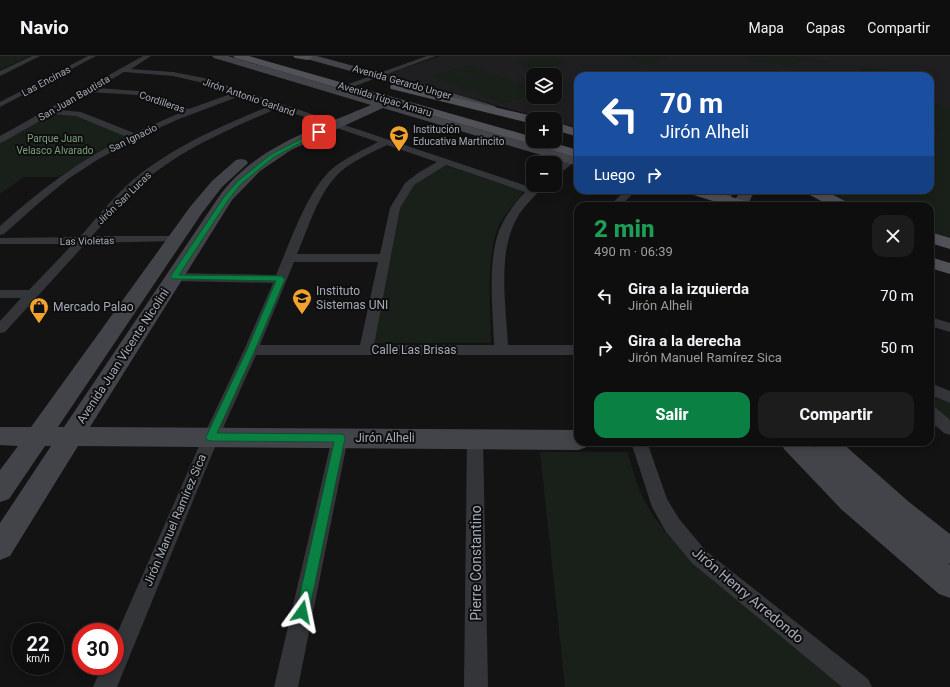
<!DOCTYPE html>
<html lang="es">
<meta charset="utf-8">
<style>
:root{--surface:#0e0e0f;--page:#1c1c1d;--text:#f1f3f6;--muted:#9b9c9e;--line:#2e2e2f;--accent:#0b8043}
body{margin:0;font-family:Roboto,sans-serif;background:var(--page);color:var(--text);height:100vh;display:flex;flex-direction:column;font-size:15px;white-space:nowrap}
*{box-sizing:border-box;margin:0}
p{font-size:13px;color:var(--muted)}
.icon{flex:none;width:22px;height:22px;fill:none;stroke:currentColor;stroke-width:2;stroke-linecap:round;stroke-linejoin:round}
.map{position:relative;flex:1;overflow:hidden}
.panel{position:absolute;left:574px;top:146px;width:360px;height:244px;display:flex;flex-direction:column;background:var(--surface);border-radius:12px;box-shadow:0 2px 10px #0003,0 0 0 1px var(--line)}
.panel>*{flex:none}
.hud{position:absolute;left:574px;top:16px;width:360px;height:122px;border-radius:12px;box-shadow:0 2px 10px #0003,0 0 0 1px var(--line);background:#1a4fa0;color:#fff;overflow:hidden}
.fabs{position:absolute;left:526px;top:12px;display:grid;gap:8px}
.fabs a{display:grid;place-items:center;width:36px;height:36px;border-radius:8px;background:var(--surface);box-shadow:0 2px 10px #0003,0 0 0 1px var(--line);font-size:20px}
.speed{position:absolute;left:12px;top:567px;display:flex;gap:8px;font-size:20px;font-weight:700;text-align:center}
.speed>*{display:grid;place-content:center;width:52px;height:52px;border-radius:50%;background:var(--surface);box-shadow:0 2px 10px #0003,0 0 0 1px var(--line);line-height:1}
.speed small{font-size:10px;font-weight:400}
.speed .limit{border:6px solid #d22;background:#fff;color:#111}
.pin{position:absolute;display:grid;place-items:center;width:34px;height:34px;color:#fff;margin:-17px;border-radius:8px;box-shadow:0 2px 6px #0006}
.me{position:absolute;width:44px;margin:-22px;rotate:12deg;stroke-linejoin:round;filter:drop-shadow(0 0 3px #0008)}
.turn{display:flex;align-items:center;gap:14px;height:84px;padding:0 20px;font-size:18px}
.turn .icon{width:52px;height:52px;stroke-width:2.5}
.turn b{display:block;font-size:28px;line-height:34px}
.then{display:flex;align-items:center;height:38px;padding:0 20px;background:#0003;gap:8px;font-size:15px}
.round{display:grid;place-items:center;flex:none;width:42px;height:42px;border-radius:12px;background:var(--page)}
.summary{display:flex;align-items:center;justify-content:space-between;height:68px;padding:0 20px}
h1{font-size:24px;font-weight:800;line-height:30px;color:#1e9e55}
.cta{display:flex;gap:8px;margin-top:auto;padding:8px 20px}
.cta a{flex:1;height:46px;border-radius:12px;background:var(--accent);color:#fff;font-size:16px;font-weight:800;line-height:46px;text-align:center}
.cta a+a{background:var(--page);color:var(--text)}
ul{padding:0;list-style:none}
li{display:flex;align-items:center;gap:12px;height:52px;padding:0 20px}
li div{flex:1}
li b{display:block;font-size:15px}
li em{font-style:normal}
header{display:flex;align-items:center;gap:24px;box-sizing:border-box;height:56px;padding:0 20px;background:var(--surface);border-bottom:1px solid var(--line)}
header strong{font-size:19px}
nav{display:flex;gap:22px;margin-inline-start:auto;font-size:14px}
.map>svg:first-child{display:block}
.built{fill:#1f1f21;fill-rule:evenodd}
.green{fill:#191f19}
.lines{fill:none;stroke-linecap:round;stroke-linejoin:round}
.street{fill:#343539;fill-rule:evenodd}
.secondary{fill:#424449;fill-rule:evenodd}
.primary{fill:#505258;fill-rule:evenodd}
.route{fill:#0b8043;stroke:#07532c}
.labels{text-anchor:middle;dominant-baseline:central;stroke-width:4;stroke-linejoin:round;paint-order:stroke}
.far-street-label{font-size:10px;fill:#a4aab5;stroke:#0e0e0f}
.far-poi-label{font-size:10px;fill:#a4aab5;stroke:#0e0e0f;text-anchor:start}
.far-park-label{font-size:10px;fill:#7ba07b;stroke:#0e0e0f}
.poi-label{font-size:12px;fill:#a4aab5;stroke:#0e0e0f;text-anchor:start}
.street-label{font-size:12px;fill:#a4aab5;stroke:#0e0e0f}
.near-street-label{font-size:14px;fill:#a4aab5;stroke:#0e0e0f}
</style>
<header>
<strong>Navio</strong>
<nav><a>Mapa</a><a>Capas</a><a>Compartir</a></nav>
</header>
<div class="map">
<svg width="950" height="631" viewBox="0 0 950 631">
<rect width="100%" height="100%" fill="#131314"/>
<path class="built" d="M440,0H950V183L930,150V20H578V72L555,65V63H547L385,19ZM533,19H555V41H533Z"/>
<g class="green">
<path d="M0,0H30L0,14Z"/>
<path d="M537,0H551L569,6L538,15L515,7Z"/>
<path d="M634,0H663L668,2L646,9L625,3Z"/>
<path d="M746,0H791L830,6L825,7L807,3L787,10L765,5L761,7L745,3Z"/>
<path d="M470,9L490,17L473,22L453,14Z"/>
<path d="M865,11H868L905,17L901,19L902,20H873L858,16Z"/>
<path d="M450,15L470,23L451,28L432,20Z"/>
<path d="M493,18L533,32V39L503,48L455,29Z"/>
<path d="M930,47L950,52V80L930,75Z"/>
<path d="M52,57L77,59L127,79L126,81L58,121H24L0,138V86Z"/>
<path d="M930,77L950,82V183L930,177V150H851L816,134H930Z"/>
<path d="M444,109L522,135L523,137C515,147 506,157 500,167C485,196 491,254 491,287H372L399,151L412,129Z"/>
<path d="M930,340L950,347V368L930,352Z"/>
<path d="M540,396H627C632,409 635,424 641,437C653,464 672,485 693,505L846,631H565Z"/>
</g>
<g class="lines">
<g class="street">
<path d="M32,0H40L0,20V15Z"/>
<path d="M88,0H96L0,51V46Z"/>
<path d="M143,0H151L131,13L173,16L204,22L530,131L533,129H544C535,141 524,149 517,162C497,197 506,250 508,289H578V299H256L219,381L117,631H93L102,610H115V582L203,381L244,294L273,227L174,225L170,224L168,221L170,218L174,217L276,219C290,187 307,134 333,112C347,101 363,94 378,86L278,52C230,73 179,94 140,129C122,145 108,163 92,180H175L179,181L181,183L179,185L86,187L5,276L0,277V265L21,242H0V234H29L73,188H0V182L80,181C97,161 114,140 134,123C174,90 223,69 270,50L240,40L179,63L137,82L97,104L68,123L40,146L4,178L0,179V170C39,135 79,104 127,81L76,60L52,58L3,86L0,87V80ZM124,16L173,20L199,26L233,37L189,53L138,35L97,32ZM89,36L137,39L182,56L134,77L81,56L59,54ZM387,89L437,106L418,117L405,127L390,152L380,198H297C309,171 317,139 339,117C352,105 371,97 387,89ZM446,109L525,136C515,147 505,160 499,175C487,208 493,254 494,289H374L400,152L414,129ZM294,206H378L360,289H260Z"/>
<path d="M427,0H436L336,37H330L329,35Z"/>
<path d="M571,101L574,102L576,104L574,106L558,119L555,120V112L568,102Z"/>
<path d="M626,134H637L620,150H609Z"/>
<path d="M930,261L950,267V276L930,270Z"/>
<path d="M930,327L950,335V347L930,339Z"/>
<path d="M930,350L936,352L950,364V379L944,377L930,365Z"/>
<path d="M340,375L346,377L348,382L298,631H274L332,382L334,377Z"/>
<path d="M475,376L481,378L483,383L488,631H464L467,383L469,378Z"/>
<path d="M631,386H647L667,443L680,464L706,495L868,623L872,631H842L692,507L666,476L652,451Z"/>
</g>
<g class="secondary">
<path d="M212,0H228L578,102V110L383,52L291,94L260,115L232,144L90,371L578,374V386H589L587,391L578,394L78,390L10,500L0,504V467L51,390H45L9,443L0,446V414L18,390L0,389V371H31L190,151L212,125L236,104L241,103L246,104L248,107L222,131L202,157L58,371H64L218,142C253,91 317,72 371,49L214,2Z"/>
<path d="M301,0H317L442,34L495,50L497,53L495,56H487L434,38L303,2Z"/>
<path d="M721,134H735L726,150H710Z"/>
<path d="M741,134H755L747,150H731Z"/>
<path d="M781,386H809L815,392L812,386H841L909,446L950,478V508L948,507L950,509V542L939,538L841,453L784,393Z"/>
</g>
<g class="primary">
<path d="M233,0H249L533,81V85H547L578,94V102L235,2Z"/>
<path d="M293,0H312L313,1L308,4L295,2Z"/>
<path d="M395,28L533,60L538,63H533V68L391,33L390,31L391,29Z"/>
<path d="M555,66L578,73V81L555,74Z"/>
<path d="M685,134H708L752,147L754,150H729L687,137Z"/>
<path d="M804,134H823L849,147L851,150H831L806,137Z"/>
<path d="M930,176L950,182V193L930,187Z"/>
<path d="M930,201L950,207V218L930,212Z"/>
</g>
</g>
<path class="route" d="M317,75L321,76L274,101L241,128L229,143L179,219L281,220L285,223L255,294L217,377L340,378L344,379L345,382L309,556L307,560L302,562L298,560L296,556L334,386L211,385L207,384L206,381L247,294L276,225L174,223L170,221L224,141L237,126L270,99Z"/>
<defs>
<symbol id="school-pin" viewBox="-11 -11 22 30"><path d="M0 17L-7.5 6A9.5 9.5 0 1 1 7.5 6Z" fill="#f1a32e" stroke="#0e0e0f"/><path d="M0-5L7-2L0 1L-7-2ZM-4 1L0 2.5L4 1V4Q0 6-4 4Z" fill="#111"/></symbol>
<symbol id="shop-pin" viewBox="-11 -11 22 30"><path d="M0 17L-7.5 6A9.5 9.5 0 1 1 7.5 6Z" fill="#f1a32e" stroke="#0e0e0f"/><path d="M-5-2.5h2.3a2.7 3.5 0 0 1 5.4 0H5L5.5 6h-11ZM-1.5-2.5h3a1.5 2.3 0 0 0-3 0Z" fill="#111"/></symbol>
</defs>
<g fill-rule="evenodd">
<use href="#school-pin" x="388" y="68" width="22" height="30"/>
<use href="#school-pin" x="291" y="231" width="22" height="30"/>
<use href="#shop-pin" x="28" y="240" width="22" height="30"/>
</g>
<g class="labels">
<g class="far-street-label">
<text transform="translate(46 25) rotate(-28)">Las Encinas</text>
<text transform="translate(402 26) rotate(16)">Avenida Gerardo Unger</text>
<text transform="translate(249 41) rotate(19)">Jirón Antonio Garland</text>
<text transform="translate(74 42) rotate(-30)">San Juan Bautista</text>
<text transform="translate(385 43) rotate(17)">Avenida Túpac Amaru</text>
<text transform="translate(162 46) rotate(19)">Cordilleras</text>
<text transform="translate(133 82) rotate(-26)">San Ignacio</text>
<text transform="translate(124 142) rotate(-44)">Jirón San Lucas</text>
<text transform="translate(87 185) rotate(-1)">Las Violetas</text>
</g>
<g class="far-poi-label">
<text x="413" y="73">Institución<tspan x="413" dy="12">Educativa Martincito</tspan></text>
</g>
<g class="far-park-label">
<text x="55" y="82">Parque Juan<tspan x="55" dy="12">Velasco Alvarado</tspan></text>
</g>
<g class="poi-label">
<text x="316" y="235">Instituto<tspan x="316" dy="14">Sistemas UNI</tspan></text>
<text x="53" y="251">Mercado Palao</text>
</g>
<g class="street-label">
<text x="414" y="294">Calle Las Brisas</text>
<text transform="translate(123 300) rotate(-57)">Avenida Juan Vicente Nicolini</text>
<text x="385" y="382">Jirón Alheli</text>
<text transform="translate(175 464) rotate(-67)">Jirón Manuel Ramírez Sica</text>
</g>
<g class="near-street-label">
<text transform="translate(476 507) rotate(-90)">Pierre Constantino</text>
<text transform="translate(748 539) rotate(40)">Jirón Henry Arredondo</text>
</g>
</g>
</svg>
<div class="fabs">
<a><svg class="icon" aria-label="layers" viewBox="0 0 24 24"><path d="M12 4l9 5-9 5-9-5zM3 14l9 5 9-5"/></svg></a>
<a>+</a>
<a>−</a>
</div>
<div class="speed"><div>22<small>km/h</small></div><div class="limit">30</div></div>
<div class="pin" style="left:319px;top:76px;background:#d93025"><svg class="icon" aria-label="arrive" viewBox="0 0 24 24"><path d="M6 21V4h12l-3 4 3 4H6"/></svg></div>
<svg class="me" style="left:302px;top:556px" viewBox="-20 -20 40 40"><path d="M0-17L14 15 0 8-14 15z" fill="#0b8043" stroke="#fff" stroke-width="4"/></svg>
<div class="hud">
<div class="turn"><svg class="icon" aria-label="left" viewBox="0 0 24 24"><path d="M17 20v-9H6M10 6l-5 5 5 5"/></svg><div><b>70 m</b>Jirón Alheli</div></div>
<div class="then">Luego<svg class="icon" aria-label="right" viewBox="0 0 24 24"><path d="M7 20v-9h11M14 6l5 5-5 5"/></svg></div>
</div>
<section class="panel">
<div class="summary"><div><h1>2 min</h1><p>490 m · 06:39</p></div><a class="round"><svg class="icon" aria-label="close" viewBox="0 0 24 24"><path d="M6 6l12 12M18 6L6 18"/></svg></a></div>
<ul>
<li><svg class="icon" aria-label="left" viewBox="0 0 24 24"><path d="M17 20v-9H6M10 6l-5 5 5 5"/></svg><div><b>Gira a la izquierda</b><p>Jirón Alheli</p></div><em>70 m</em></li>
<li><svg class="icon" aria-label="right" viewBox="0 0 24 24"><path d="M7 20v-9h11M14 6l5 5-5 5"/></svg><div><b>Gira a la derecha</b><p>Jirón Manuel Ramírez Sica</p></div><em>50 m</em></li>
</ul>
<div class="cta"><a>Salir</a><a>Compartir</a></div>
</section>
</div>
